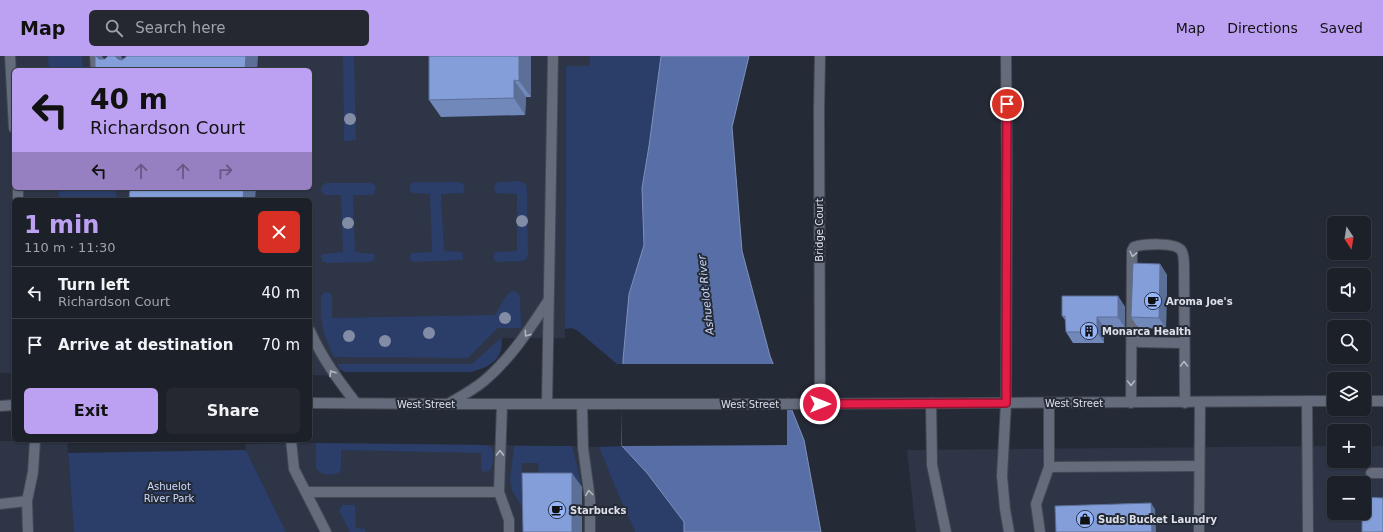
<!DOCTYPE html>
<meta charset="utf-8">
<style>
:root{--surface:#1c2029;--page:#252831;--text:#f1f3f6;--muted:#a0a3a8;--line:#3a3e46;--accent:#bca0f2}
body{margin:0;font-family:"DejaVu Sans",sans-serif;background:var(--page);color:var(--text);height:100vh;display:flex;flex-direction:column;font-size:15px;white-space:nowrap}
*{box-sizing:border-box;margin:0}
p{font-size:13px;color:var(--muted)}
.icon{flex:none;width:22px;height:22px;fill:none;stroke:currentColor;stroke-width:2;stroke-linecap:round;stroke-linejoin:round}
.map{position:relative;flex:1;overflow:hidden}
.sheet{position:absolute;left:12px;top:142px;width:300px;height:244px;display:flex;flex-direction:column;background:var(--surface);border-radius:6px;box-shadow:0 1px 3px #0004,0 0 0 1px var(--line)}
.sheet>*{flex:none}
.banner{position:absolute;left:12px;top:12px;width:300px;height:122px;border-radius:6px;box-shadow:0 1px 3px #0004,0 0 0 1px var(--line);background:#bca0f2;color:#111;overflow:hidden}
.needle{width:26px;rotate:168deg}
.fabs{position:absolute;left:1327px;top:160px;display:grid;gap:8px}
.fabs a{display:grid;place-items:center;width:44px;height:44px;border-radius:6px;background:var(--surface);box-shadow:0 1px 3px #0004,0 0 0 1px var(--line);font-size:20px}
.pin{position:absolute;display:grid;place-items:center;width:34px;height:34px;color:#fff;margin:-17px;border:2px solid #fff;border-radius:50%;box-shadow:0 1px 4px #0007}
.me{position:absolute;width:44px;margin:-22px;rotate:90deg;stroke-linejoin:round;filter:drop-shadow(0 0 3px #0008)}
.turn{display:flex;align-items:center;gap:14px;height:84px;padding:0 12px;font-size:18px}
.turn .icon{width:52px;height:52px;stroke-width:2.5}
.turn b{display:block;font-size:28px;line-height:34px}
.lanes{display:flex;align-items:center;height:38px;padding:0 12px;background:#0003;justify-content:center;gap:20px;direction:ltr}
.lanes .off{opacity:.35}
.round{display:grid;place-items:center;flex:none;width:42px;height:42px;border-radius:6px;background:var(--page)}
.overview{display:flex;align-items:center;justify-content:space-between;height:68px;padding:0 12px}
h1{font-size:24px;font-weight:800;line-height:30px;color:var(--accent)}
.cta{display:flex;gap:8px;margin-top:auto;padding:8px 12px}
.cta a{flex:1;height:46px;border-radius:6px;background:var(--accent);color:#111;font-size:16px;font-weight:800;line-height:46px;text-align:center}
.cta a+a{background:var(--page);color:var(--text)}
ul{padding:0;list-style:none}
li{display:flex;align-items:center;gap:12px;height:52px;padding:0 12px;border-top:1px solid var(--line)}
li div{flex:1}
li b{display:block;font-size:15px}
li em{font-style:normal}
header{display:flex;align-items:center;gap:24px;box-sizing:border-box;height:56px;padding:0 20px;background:var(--accent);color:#111}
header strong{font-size:19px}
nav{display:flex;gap:22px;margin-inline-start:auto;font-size:14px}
.search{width:280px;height:36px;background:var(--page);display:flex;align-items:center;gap:10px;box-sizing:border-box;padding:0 14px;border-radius:6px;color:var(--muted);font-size:15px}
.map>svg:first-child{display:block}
.built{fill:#2d3547;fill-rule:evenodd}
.green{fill:#2b3d69}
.water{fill:#576fa6;stroke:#7f91ba}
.pier{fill:#252a37}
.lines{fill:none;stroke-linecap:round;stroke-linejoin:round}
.service-casing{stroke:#444853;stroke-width:12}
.minor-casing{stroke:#444853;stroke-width:12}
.tertiary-casing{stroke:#444853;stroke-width:12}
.service{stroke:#646b7a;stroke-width:10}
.minor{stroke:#646b7a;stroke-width:10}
.tertiary{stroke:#646b7a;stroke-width:10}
.tree{fill:#828ca4}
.wall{fill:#7188ba}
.shaded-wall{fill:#5c6f97}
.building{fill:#839ed8;stroke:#5c6f97}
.oneway{stroke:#b2b7c2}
.route-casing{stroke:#92132f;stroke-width:10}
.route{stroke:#e11d48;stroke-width:7}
.labels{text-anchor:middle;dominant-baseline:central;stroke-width:4;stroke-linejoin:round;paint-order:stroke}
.street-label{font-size:10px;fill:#dce0e9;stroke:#252a37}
.poi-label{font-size:10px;font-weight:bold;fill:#dce0e9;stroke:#252a37;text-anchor:start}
.park-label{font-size:10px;fill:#ceddfe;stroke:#252a37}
.water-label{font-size:11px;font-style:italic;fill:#cddcfd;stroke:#252a37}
</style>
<header>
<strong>Map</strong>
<div class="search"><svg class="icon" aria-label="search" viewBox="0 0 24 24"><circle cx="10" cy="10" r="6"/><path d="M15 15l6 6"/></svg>Search here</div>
<nav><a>Map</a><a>Directions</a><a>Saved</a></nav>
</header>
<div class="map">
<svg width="1383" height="476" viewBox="0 0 1383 476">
<rect width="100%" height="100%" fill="#252a37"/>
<g class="built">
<path d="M0,0H590V10H566L565,282H502V292L498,302L483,312L471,316H345L341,313L338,320L310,319V144H14V317H0ZM14,14H310V132H14Z"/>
<path d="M0,385H67L74,476H0Z"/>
<path d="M316,387L572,390L599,391L618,438L635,476H286L246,394L245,388Z"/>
<path d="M1334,390V405H1364V390H1383V476H916L907,394ZM1334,427H1364V457H1334Z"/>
</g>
<g class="green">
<path d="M48,0H82L83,14H49Z"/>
<path d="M343,0H354L356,84L344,85Z"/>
<path d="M590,0H661L649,90L642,132L644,189L629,238L623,308H617L578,275L572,272L565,273L566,10H589Z"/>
<path d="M519,125L526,128L527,134L528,200L525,204L521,205L498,206L495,205L493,201L495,196L517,195V138L496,137L494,131L496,127L499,126Z"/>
<path d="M414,126H460L463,128L465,132L463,137L441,138L444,195L462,196L463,201L462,204L415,206L410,204V200L412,197L432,196L430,138L413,137L410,135C409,131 410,128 414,126Z"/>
<path d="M326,127H371L375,129L376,133L374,138L370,139H353L355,196L374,198L375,202L374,204L370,206L327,207L322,205L321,200L323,198L343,196L341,139H325L322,136L321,133L323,129Z"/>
<path d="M58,132H114L118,144H59Z"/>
<path d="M326,236L330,237L332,241V262L495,259C499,253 512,222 520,241L521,272H498L468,302L334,301C326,285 321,272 321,254C321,249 320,243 322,238Z"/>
<path d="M501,282C503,304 491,310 471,316H345L340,313L337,308H472Z"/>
<path d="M316,387L486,389L492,392C494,400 495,417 483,416L481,411V397L341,394V412L340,416C332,420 323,420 316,413Z"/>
<path d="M514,390H572L582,431H565L559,417H554L539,422L538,407H522L523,453L512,434L510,424Z"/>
<path d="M622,390L647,417L684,466V476H635L618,438L599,391Z"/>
<path d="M246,394L286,476H74L68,397Z"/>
<path d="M343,449H355L356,472L365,473V476H350L339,454Z"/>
</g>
<path class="water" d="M661,0H749L732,71L742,195L770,300L804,384L821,476H684V466L647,417L622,390L623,304L629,238L644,189L642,132L649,90Z"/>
<path class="pier" d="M621,308H775L787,337V389L622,390Z"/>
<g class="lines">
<defs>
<g id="service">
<path d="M95,0L96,14"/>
<path d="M310,275C322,302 338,324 356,347"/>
<path d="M1132,275L1133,281L1139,286L1184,287"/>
<path d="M1307,345L1308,476"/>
<path d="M931,347L932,409L946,476"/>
<path d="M1006,347L1002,420L1005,453L1009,476"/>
<path d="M1049,347V411L1199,410"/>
<path d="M1131,347L1132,195L1134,191C1144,188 1174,186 1181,194C1184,198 1184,205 1184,210L1185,347"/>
<path d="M448,348C460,341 473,334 484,325C511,302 529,274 548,245"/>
<path d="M547,348L553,0"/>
<path d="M582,348L583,392L590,443V476"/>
<path d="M502,349L499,436L509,464V476"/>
<path d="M291,384L294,413L326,476"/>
<path d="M1371,417H1383"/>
<path d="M307,436H499"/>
<path d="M0,448L27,445"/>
<path d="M28,476L27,445L33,416L35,384"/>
<path d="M1040,476L1036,448L1049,411"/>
<path d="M1199,476L1200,347"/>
</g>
<g id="minor">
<path d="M1006,347L1007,111L1006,0"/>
<path d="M820,348L819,54L820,0"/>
</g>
<g id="tertiary">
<path d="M10,0L14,72"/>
<path d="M18,132V144"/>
<path d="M1364,345H1383"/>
<path d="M310,347L448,348H788L1334,345"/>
<path d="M0,350L14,349"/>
</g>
</defs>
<use href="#service" class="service-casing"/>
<use href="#minor" class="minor-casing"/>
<use href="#tertiary" class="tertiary-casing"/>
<use href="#service" class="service"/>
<use href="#minor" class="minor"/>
<use href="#tertiary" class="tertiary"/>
</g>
<g class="tree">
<circle cx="350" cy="63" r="6"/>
<circle cx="522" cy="165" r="6"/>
<circle cx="348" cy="167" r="6"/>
<circle cx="505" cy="262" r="6"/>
<circle cx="429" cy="277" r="6"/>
<circle cx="349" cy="280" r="6"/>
<circle cx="385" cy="285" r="6"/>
</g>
<g class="wall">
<path d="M429,0H531V41H526L525,59L441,61L429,44Z"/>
<path d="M1160,208L1167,219L1166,273L1138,272L1131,261Z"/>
<path d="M1118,240L1125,251V272L1104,271V287H1073L1066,276V265L1062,260Z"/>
</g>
<g class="shaded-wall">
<path d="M96,0H102L107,8L108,14Z"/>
<path d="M115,0H121L126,8L127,14Z"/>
<path d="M246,0H258L257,14H245Z"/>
<path d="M519,0H531V41L519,25Z"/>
<path d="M514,24L526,41L525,59L514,42Z"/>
<path d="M244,132H256L255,144H243Z"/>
<path d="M1160,208L1167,219L1166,273L1159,262Z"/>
<path d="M1118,240L1125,251V272L1118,261Z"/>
<path d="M1097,261L1104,271V287L1097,276Z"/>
<path d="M572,417L582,431V476H572Z"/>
<path d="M1151,447L1155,453L1156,476H1152Z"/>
</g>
<g class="building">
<path d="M95,0H96L99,3H105L108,0H115L118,3L122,4L127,0H246L245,14H95Z"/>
<path d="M429,0H519V25L514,24V42L429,44Z"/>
<path d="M130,132H244L243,144H129Z"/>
<path d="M1133,207L1160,208L1159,262L1131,261Z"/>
<path d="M1062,240H1118V261H1097V276H1066L1065,260H1062Z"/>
<path d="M522,417H572V476H523Z"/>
<path d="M1364,441L1383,442V476H1362V457H1364Z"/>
<path d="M1151,447L1152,476H1056L1055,450Z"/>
</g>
<defs><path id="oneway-chevron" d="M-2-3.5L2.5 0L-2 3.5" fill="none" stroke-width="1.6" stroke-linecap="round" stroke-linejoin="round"/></defs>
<g class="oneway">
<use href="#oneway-chevron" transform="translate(1133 198) rotate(103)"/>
<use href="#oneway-chevron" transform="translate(527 278) rotate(126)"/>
<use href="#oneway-chevron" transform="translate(1184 308) rotate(-90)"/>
<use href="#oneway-chevron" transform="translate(332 317) rotate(-122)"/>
<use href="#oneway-chevron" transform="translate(1131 327) rotate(90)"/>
<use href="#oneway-chevron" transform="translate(500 397) rotate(-89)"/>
<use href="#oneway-chevron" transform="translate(589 437) rotate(-97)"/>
</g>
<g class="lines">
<defs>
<path id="route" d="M820,348L1006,347L1007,48"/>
</defs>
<use href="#route" class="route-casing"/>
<use href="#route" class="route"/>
</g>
<defs>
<symbol id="cafe-disc" viewBox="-11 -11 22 22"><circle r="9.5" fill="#96b6fd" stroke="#252a37"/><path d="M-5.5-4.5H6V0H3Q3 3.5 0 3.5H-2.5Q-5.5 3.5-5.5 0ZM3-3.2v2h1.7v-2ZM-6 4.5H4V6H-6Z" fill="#111"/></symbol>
<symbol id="building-disc" viewBox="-11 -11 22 22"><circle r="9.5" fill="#96b6fd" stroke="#252a37"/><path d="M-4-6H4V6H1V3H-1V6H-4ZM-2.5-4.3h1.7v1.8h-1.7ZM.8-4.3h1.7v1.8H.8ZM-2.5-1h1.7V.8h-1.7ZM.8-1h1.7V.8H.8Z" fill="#111"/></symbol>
<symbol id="shop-disc" viewBox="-11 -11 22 22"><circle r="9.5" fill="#96b6fd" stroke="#252a37"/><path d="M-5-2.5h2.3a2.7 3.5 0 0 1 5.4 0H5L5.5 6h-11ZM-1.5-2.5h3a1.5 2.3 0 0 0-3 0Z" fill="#111"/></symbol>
</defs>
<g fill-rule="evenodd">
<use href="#cafe-disc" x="1143" y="235" width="20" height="20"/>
<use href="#building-disc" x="1079" y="265" width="20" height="20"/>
<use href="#cafe-disc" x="547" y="444" width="20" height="20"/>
<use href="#shop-disc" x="1075" y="453" width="20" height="20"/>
</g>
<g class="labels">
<g class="street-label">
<text transform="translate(819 174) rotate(-90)">Bridge Court</text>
<text x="1074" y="347">West Street</text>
<text x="426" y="348">West Street</text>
<text x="750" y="348">West Street</text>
</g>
<g class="poi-label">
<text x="1166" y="245">Aroma Joe's</text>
<text x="1102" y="275">Monarca Health</text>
<text x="570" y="454">Starbucks</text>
<text x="1098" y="463">Suds Bucket Laundry</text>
</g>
<g class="park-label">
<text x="169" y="430">Ashuelot<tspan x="169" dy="12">River Park</tspan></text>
</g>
<g class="water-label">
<text transform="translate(706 239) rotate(-96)">Ashuelot River</text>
</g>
</g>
</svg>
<div class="fabs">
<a><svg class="needle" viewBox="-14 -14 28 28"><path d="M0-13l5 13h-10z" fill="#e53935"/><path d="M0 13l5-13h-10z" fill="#a0a3a8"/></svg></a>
<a><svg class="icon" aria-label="sound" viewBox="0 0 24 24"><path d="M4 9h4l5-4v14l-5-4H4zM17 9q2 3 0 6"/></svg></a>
<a><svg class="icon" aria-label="search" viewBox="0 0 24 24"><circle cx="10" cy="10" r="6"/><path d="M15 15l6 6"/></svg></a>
<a><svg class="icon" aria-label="layers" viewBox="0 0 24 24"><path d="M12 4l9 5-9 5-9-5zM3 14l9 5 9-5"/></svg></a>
<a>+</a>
<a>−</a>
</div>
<div class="pin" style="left:1007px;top:48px;background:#d93025"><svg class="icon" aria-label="arrive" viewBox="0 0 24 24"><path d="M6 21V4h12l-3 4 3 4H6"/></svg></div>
<svg class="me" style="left:820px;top:348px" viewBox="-20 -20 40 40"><circle r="17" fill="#e11d48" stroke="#fff" stroke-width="3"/><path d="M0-11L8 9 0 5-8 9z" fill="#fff"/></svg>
<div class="banner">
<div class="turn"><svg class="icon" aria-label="left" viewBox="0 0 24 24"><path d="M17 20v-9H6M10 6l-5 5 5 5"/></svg><div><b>40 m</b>Richardson Court</div></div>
<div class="lanes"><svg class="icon" aria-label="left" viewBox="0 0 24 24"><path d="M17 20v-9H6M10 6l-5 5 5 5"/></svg><svg class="icon off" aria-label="ahead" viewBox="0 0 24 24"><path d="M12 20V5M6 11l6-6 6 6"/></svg><svg class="icon off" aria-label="ahead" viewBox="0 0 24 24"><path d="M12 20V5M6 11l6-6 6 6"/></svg><svg class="icon off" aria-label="right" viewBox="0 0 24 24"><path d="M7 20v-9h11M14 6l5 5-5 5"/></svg></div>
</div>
<section class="sheet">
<div class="overview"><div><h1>1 min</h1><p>110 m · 11:30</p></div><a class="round" style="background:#d93025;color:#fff"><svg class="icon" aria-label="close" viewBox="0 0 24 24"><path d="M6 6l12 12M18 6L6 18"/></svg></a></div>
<ul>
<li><svg class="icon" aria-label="left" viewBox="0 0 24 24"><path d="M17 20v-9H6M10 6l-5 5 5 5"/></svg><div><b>Turn left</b><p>Richardson Court</p></div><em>40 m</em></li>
<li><svg class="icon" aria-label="arrive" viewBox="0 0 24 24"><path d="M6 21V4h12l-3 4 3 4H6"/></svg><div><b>Arrive at destination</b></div><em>70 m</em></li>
</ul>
<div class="cta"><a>Exit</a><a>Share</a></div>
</section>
</div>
